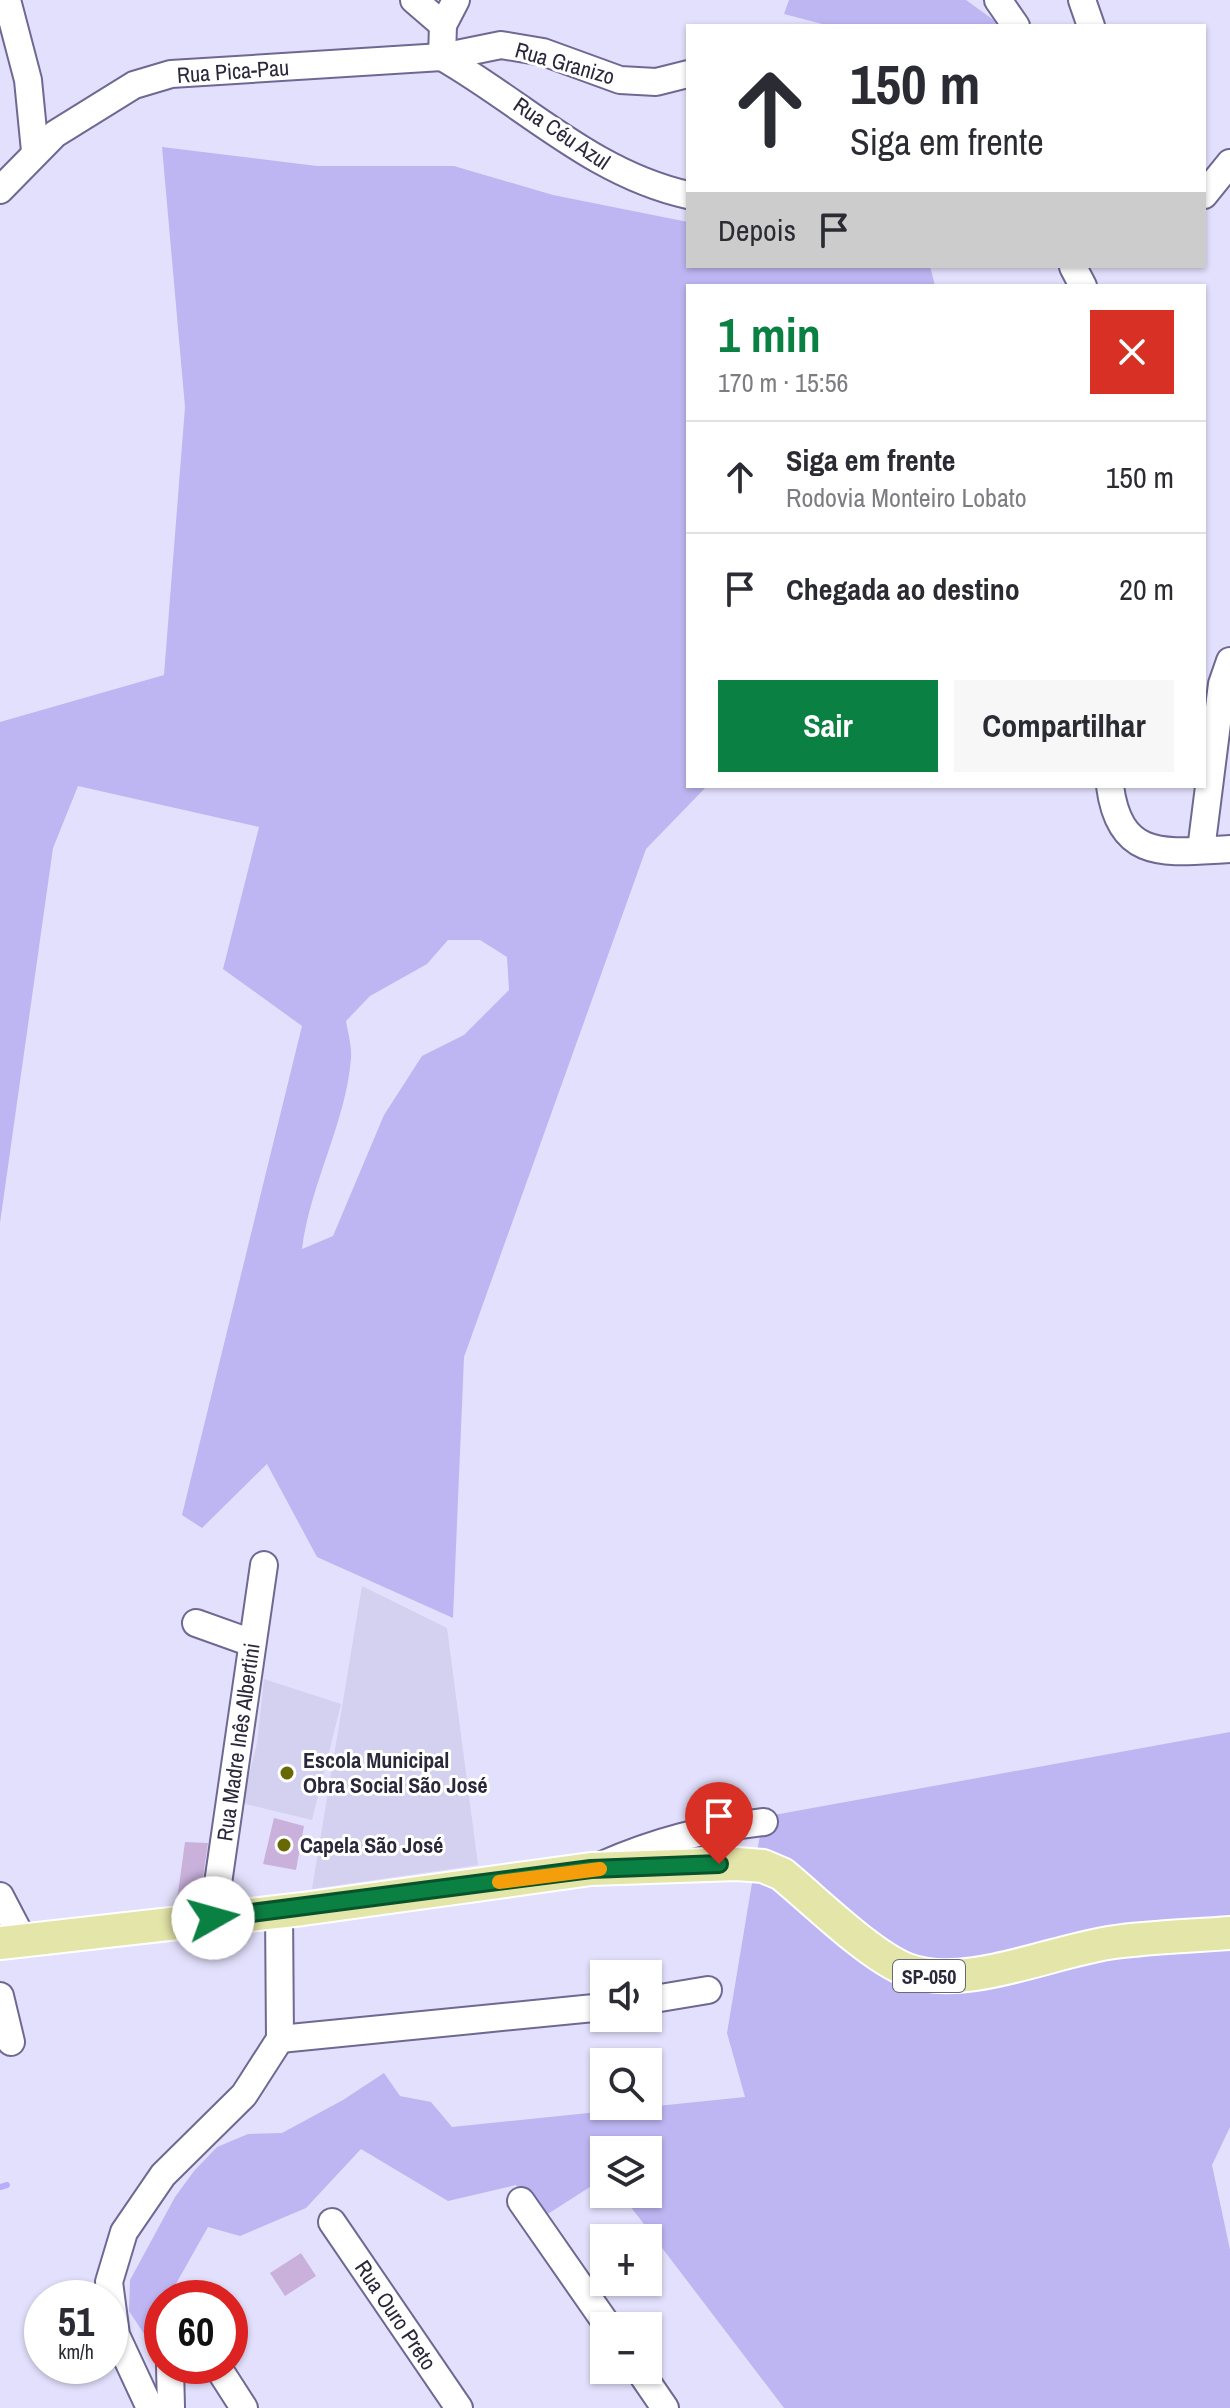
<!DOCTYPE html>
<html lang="pt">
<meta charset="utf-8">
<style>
:root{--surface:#fff;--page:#f7f7f7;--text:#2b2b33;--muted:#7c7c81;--line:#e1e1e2;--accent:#0b8043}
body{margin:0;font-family:"Archivo Narrow",sans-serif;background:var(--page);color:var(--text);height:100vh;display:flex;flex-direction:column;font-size:30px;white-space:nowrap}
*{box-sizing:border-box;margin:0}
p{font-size:26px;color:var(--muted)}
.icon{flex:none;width:44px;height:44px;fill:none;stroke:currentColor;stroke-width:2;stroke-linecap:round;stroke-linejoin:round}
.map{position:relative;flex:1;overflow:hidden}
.details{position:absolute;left:686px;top:284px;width:520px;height:504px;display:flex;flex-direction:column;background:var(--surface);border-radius:0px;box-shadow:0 2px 6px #0004}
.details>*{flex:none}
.hud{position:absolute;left:686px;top:24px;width:520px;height:244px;border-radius:0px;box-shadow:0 2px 6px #0004;background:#fff;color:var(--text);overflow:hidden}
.fabs{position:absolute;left:590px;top:1960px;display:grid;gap:16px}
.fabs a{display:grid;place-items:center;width:72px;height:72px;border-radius:0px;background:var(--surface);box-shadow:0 2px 6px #0004;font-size:40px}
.speed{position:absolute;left:24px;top:2280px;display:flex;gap:16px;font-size:40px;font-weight:700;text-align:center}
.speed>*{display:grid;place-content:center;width:104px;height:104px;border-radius:50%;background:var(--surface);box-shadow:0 2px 6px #0004;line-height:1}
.speed small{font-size:20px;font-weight:400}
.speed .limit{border:12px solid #d22;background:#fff;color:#111}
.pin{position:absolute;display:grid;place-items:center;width:68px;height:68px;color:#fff;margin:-82px -34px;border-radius:50% 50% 50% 0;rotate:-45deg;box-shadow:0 0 8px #0007}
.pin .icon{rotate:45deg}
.me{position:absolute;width:88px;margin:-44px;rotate:83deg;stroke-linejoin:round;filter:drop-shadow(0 0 6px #0008)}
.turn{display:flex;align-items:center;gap:28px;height:168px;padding:0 32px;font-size:36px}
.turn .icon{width:104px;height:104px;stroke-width:2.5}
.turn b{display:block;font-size:56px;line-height:68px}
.then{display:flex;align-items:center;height:76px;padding:0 32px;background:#0003;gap:16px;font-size:30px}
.round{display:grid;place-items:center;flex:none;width:84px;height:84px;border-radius:0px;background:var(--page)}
.headline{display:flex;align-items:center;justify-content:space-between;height:136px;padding:0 32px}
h1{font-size:48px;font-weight:700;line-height:60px;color:var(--accent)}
.button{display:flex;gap:16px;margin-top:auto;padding:16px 32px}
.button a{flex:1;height:92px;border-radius:0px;background:var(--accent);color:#fff;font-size:32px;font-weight:700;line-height:92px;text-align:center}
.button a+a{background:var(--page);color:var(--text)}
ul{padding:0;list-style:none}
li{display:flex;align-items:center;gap:24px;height:112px;padding:0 32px;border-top:2px solid var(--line)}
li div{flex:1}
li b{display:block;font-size:30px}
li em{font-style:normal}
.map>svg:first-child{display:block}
.built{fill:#d3d0f0}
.green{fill:#bdb6f2;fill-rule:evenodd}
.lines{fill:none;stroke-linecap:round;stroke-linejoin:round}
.stream{stroke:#b9aefe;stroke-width:6}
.building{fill:#c9b1dc}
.minor-casing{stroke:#6e6893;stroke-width:30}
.major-casing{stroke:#fff;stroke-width:36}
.minor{stroke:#fff;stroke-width:26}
.major{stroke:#e4e5a8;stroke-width:32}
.route-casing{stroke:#07532c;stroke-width:20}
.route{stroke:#0b8043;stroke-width:14}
.slow{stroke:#f59e0b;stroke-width:14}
.poi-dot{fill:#686804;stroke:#fff;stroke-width:3}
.labels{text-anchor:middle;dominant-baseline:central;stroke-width:6;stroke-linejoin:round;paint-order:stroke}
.shield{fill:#fff;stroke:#6a6875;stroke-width:2}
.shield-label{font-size:20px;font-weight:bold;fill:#2a283a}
.street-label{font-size:22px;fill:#2a283a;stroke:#fff}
.poi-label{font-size:22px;font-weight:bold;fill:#2a283a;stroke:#fff;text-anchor:start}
</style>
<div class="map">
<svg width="1230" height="2408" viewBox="0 0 1230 2408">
<rect width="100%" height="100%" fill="#e3e0fd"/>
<g class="built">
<path d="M362,1586L447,1628L478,1865L312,1889Z"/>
<path d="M264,1679L341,1704L312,1820L242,1803L257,1743Z"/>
</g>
<g class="green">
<path d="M789,0H966L1002,26H830L784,14Z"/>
<path d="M162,147L317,166H454L553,195L688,222V266H930L935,286H688V786H707L646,849L464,1357L453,1618L317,1557L267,1464L202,1528L182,1515L302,1026L223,969L259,827L78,786L53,848L0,1223V722L164,675L185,407ZM448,940H480L507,957L509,990L464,1035L422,1056L384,1115L333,1236L302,1249C310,1184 346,1123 351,1058C352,1046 348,1033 346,1021L370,996L427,964Z"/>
<path d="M1230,1732V2127L1212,2165L1230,2250V2408H784L621,2194H648V2150H604V2178L543,2217L516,2185L448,2201L361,2149L306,2208L240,2236L208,2227L168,2298H162V2308L146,2337L129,2311L130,2280L175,2197L194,2171L217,2147L248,2134L282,2133L343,2100L384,2073L400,2096L431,2102L452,2127L745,2097L727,2033L763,1817Z"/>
</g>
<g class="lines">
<path class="stream" d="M0,2187L7,2185"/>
</g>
<g class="building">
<path d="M274,1818L304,1826L296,1870L263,1864Z"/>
<path d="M185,1842L208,1843L200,1898L177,1900Z"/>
<path d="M301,2253L316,2276L285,2296L270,2273Z"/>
</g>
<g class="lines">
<defs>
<g id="minor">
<path d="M7,0L28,80L35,151"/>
<path d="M414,0L443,25"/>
<path d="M998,0L1016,26"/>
<path d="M1082,0L1091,26"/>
<path d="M442,57C524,104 593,174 688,195"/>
<path d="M442,57L443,25L456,0"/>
<path d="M0,190L55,134L134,85L171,74L442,57L501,45L543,52L620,80L656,82L688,74"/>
<path d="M1204,195L1230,163"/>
<path d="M1073,267L1083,286"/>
<path d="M1110,786C1120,863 1168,852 1230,849"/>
<path d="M1201,850L1222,684L1230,661"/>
<path d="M196,1623L252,1643"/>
<path d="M602,1865C657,1841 704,1829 764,1822"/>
<path d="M0,1896L23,1940"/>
<path d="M213,1918L264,1565"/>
<path d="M0,1996L11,2042"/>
<path d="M648,2000L708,1990"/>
<path d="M280,2039L604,2007"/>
<path d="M521,2201L608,2326"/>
<path d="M332,2222L459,2408"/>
<path d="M170,2366L171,2408"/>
<path d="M217,2366L244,2408"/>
<path d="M639,2370L665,2408"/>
<path d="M150,2408L116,2335L109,2282L124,2232L163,2175L244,2095L280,2039L279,1910"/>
</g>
<path id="major" d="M0,1943L303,1909L591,1869L737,1864L763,1866L782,1874C815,1901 869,1955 907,1970C966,1992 1053,1950 1115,1942C1153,1937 1192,1936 1230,1933"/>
</defs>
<use href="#minor" class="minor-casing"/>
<use href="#major" class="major-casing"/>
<use href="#minor" class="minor"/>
<use href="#major" class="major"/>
</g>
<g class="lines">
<defs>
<path id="route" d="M213,1918L591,1869L719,1864"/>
</defs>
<use href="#route" class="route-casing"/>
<use href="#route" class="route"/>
<path class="slow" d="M499,1882L600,1869"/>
</g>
<g class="poi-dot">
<circle cx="287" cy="1773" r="8"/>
<circle cx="284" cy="1845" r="8"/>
</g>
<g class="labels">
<rect class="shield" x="893" y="1960" width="72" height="32" rx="6"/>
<g class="shield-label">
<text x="929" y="1976">SP-050</text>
</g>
<g class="street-label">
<text transform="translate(565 63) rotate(16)">Rua Granizo</text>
<text transform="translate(233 71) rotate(-4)">Rua Pica-Pau</text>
<text transform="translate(562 133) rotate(34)">Rua Céu Azul</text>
<text transform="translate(238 1742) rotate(-82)">Rua Madre Inês Albertini</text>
<text transform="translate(396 2315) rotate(56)">Rua Ouro Preto</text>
</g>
<g class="poi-label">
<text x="303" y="1760">Escola Municipal<tspan x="303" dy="25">Obra Social São José</tspan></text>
<text x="300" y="1845">Capela São José</text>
</g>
</g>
</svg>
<div class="fabs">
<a><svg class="icon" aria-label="sound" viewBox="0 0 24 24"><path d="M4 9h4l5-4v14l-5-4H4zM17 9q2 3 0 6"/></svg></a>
<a><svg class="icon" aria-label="search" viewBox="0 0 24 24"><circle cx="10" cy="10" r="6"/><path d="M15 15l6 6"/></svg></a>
<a><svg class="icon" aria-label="layers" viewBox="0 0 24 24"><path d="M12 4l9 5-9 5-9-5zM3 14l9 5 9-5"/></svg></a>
<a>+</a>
<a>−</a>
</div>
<div class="speed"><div>51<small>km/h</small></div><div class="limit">60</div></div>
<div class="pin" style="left:719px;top:1864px;background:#d93025"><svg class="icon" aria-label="arrive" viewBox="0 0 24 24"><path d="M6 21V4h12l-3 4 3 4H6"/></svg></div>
<svg class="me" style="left:213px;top:1918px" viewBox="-20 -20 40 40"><circle r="19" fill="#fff"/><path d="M0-13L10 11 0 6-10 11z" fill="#0b8043"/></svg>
<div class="hud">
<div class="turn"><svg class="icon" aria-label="ahead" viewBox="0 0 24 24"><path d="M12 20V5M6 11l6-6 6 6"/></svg><div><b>150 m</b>Siga em frente</div></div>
<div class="then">Depois<svg class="icon" aria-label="arrive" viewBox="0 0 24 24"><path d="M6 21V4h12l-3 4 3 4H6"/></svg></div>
</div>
<section class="details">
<div class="headline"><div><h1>1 min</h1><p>170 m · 15:56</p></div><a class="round" style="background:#d93025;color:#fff"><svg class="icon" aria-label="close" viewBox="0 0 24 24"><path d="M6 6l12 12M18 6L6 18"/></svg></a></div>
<ul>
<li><svg class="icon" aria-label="ahead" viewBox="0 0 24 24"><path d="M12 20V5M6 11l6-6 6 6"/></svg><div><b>Siga em frente</b><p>Rodovia Monteiro Lobato</p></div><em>150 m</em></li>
<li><svg class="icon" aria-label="arrive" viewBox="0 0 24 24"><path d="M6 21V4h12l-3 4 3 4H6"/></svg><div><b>Chegada ao destino</b></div><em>20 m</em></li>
</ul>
<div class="button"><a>Sair</a><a>Compartilhar</a></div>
</section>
</div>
